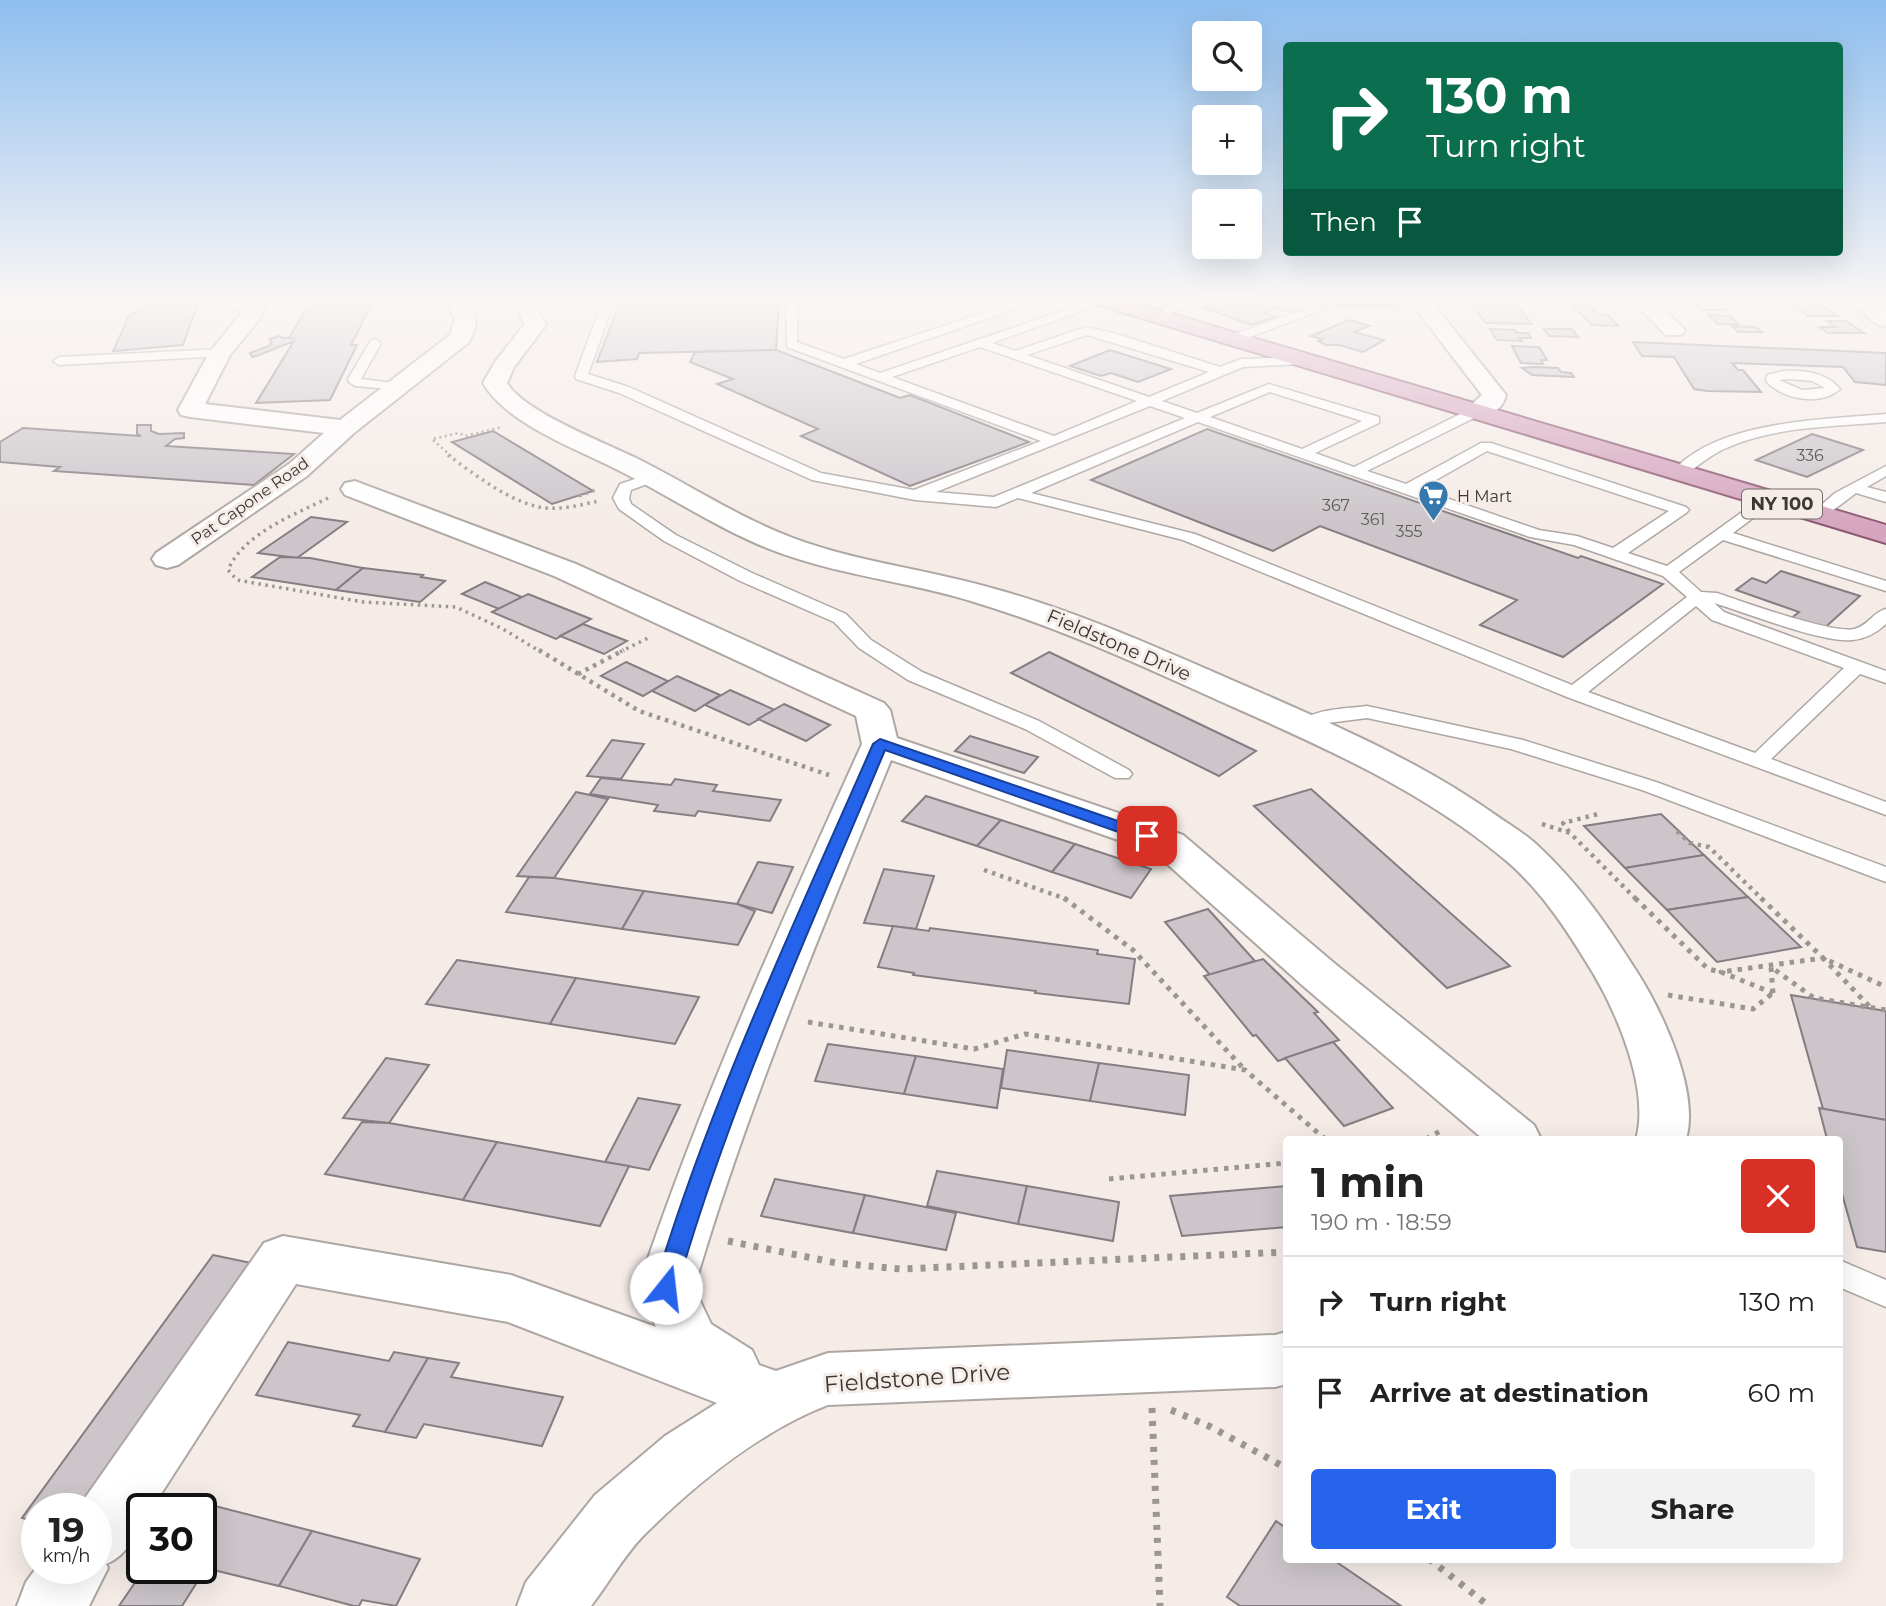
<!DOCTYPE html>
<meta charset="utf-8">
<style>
:root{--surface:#fff;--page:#f2f2f2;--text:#222;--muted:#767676;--line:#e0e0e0;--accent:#2563eb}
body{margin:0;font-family:Montserrat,sans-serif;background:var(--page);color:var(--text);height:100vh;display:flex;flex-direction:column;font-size:26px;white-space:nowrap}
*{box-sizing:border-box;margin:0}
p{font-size:23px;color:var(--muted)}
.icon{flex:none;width:38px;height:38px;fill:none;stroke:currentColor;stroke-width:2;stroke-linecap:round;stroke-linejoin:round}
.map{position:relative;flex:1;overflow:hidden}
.panel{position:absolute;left:1283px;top:1136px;width:560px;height:427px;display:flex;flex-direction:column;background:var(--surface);border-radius:7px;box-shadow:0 7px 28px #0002}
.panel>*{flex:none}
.hud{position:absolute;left:1283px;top:42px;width:560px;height:214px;border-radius:7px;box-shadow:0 7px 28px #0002;background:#0b6e4f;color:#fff;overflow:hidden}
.buttons{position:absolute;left:1192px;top:21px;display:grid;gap:14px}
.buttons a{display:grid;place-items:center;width:70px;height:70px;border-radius:7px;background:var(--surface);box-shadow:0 7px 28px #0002;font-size:35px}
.speed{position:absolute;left:21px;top:1493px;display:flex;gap:14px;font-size:35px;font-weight:700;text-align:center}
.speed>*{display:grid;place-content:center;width:91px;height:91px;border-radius:50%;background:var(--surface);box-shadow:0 7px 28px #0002;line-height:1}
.speed small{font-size:18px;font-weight:400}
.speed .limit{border:4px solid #111;border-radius:10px;background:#fff;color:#111}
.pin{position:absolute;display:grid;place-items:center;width:60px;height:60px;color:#fff;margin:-30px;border-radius:14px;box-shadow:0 4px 10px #0006}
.me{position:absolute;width:77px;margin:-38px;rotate:16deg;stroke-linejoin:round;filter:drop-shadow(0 0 5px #0008)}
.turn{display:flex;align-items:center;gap:24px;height:147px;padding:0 28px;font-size:32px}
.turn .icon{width:91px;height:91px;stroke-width:2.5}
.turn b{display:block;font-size:49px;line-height:60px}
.then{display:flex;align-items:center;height:66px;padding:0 28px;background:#0003;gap:14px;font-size:26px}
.round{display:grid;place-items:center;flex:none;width:74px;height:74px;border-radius:7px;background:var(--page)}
.overview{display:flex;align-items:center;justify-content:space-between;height:119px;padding:0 28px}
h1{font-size:42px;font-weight:700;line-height:52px}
.cta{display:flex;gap:14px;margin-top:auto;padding:14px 28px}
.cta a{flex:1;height:80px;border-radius:7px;background:var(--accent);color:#fff;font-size:28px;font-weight:700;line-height:80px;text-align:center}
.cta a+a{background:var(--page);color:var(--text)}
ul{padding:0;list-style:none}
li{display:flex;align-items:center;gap:21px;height:91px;padding:0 28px;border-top:2px solid var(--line)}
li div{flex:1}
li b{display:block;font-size:26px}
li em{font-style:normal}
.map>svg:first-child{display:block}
.building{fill:#ccc6cb;stroke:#847e83;stroke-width:2}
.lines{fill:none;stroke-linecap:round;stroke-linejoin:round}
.service-casing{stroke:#aea6a2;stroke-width:3}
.minor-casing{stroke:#aea6a2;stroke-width:4}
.tertiary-casing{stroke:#aea6a2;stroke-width:4}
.primary-casing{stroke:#8d5973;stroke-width:4}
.path-far4{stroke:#9c9693;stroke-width:2.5;stroke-dasharray:2 3.5;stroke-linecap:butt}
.path-far3{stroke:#9c9693;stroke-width:3.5;stroke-dasharray:2.5 4.5;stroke-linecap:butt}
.path-far2{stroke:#9c9693;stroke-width:4.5;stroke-dasharray:3.5 5;stroke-linecap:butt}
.path-far1{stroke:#9c9693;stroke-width:5;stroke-dasharray:4.5 6;stroke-linecap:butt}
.path{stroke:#9c9693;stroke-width:7;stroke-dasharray:5 8;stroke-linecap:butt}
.service{fill:#fff;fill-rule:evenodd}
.minor{fill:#fff;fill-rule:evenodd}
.tertiary{fill:#fff;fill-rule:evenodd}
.primary{fill:#d6a6bf;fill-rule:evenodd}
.route{fill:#2563eb;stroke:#184099;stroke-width:2}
.labels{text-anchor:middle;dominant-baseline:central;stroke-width:6;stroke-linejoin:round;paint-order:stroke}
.number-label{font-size:16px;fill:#5e5b5a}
.far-poi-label{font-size:16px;fill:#3a3735;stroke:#f5ece8;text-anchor:start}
.far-street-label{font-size:16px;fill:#3a3735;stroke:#f5ece8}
.shield{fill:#f5ece8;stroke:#726d6b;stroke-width:2}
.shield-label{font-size:18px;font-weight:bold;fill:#3a3735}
.street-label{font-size:19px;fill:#3a3735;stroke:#f5ece8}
.near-street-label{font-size:23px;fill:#3a3735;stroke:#f5ece8}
</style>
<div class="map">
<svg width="1886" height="1606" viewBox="0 0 1886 1606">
<rect width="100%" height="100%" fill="#f5ece8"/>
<g class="building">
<path d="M142,300H199L183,345L113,351L130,314L136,313Z"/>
<path d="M374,300L351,345H357L330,400L256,403L294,341L259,355L252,357L250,353L269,346L272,342L269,339L279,336L283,338H295H289L311,301Z"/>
<path d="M629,300H779L776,350L639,353L637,359L597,362L619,305H627Z"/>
<path d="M1225,300H1240L1255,305L1278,300L1309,310L1298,314L1277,308L1264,312L1277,317L1251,325L1203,307Z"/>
<path d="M1327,300H1394L1397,306L1330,305Z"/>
<path d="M1468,300H1512L1532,324L1486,323Z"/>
<path d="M1691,300H1716L1727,310H1700Z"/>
<path d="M1790,303H1819L1838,316H1808Z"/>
<path d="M1573,306H1591L1595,313L1609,316L1618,326L1592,325Z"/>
<path d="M1708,315L1730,316L1738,324H1718Z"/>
<path d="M1349,320L1369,326L1354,332L1384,340L1363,352L1339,345H1326L1318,341L1322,339L1311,336Z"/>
<path d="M1827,321H1846L1864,333H1828L1819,327H1836Z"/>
<path d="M1732,326L1755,327L1762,332H1738Z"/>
<path d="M1490,329L1515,330L1517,333H1528L1531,338H1519L1522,341L1497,340Z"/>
<path d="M1544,329H1572L1578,337L1549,336Z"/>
<path d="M1633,342L1886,353V385L1855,382L1843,367L1732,363L1738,370H1743L1761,392L1707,391L1694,389L1674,357L1642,356Z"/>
<path d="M1512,346L1539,347L1547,360H1541L1543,364L1521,363Z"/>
<path d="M776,350L900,398L910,395L1029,442L910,486L801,436L818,429L717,384L733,379L690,362L695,352Z"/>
<path d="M1110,350L1171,369L1138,382L1111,373L1101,376L1070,366Z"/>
<path d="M1534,367L1558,368L1561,372L1571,373L1574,377L1532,375L1522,368Z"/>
<path d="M137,425H151V431L159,434L184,433V438L175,439L166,446L294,454L254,485L54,471L60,467L0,462V442L23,428L141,436L137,434Z"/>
<path d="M1207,429L1578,558L1581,556L1663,584L1563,657L1480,625L1517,600L1320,526L1273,551L1091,480Z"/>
<path d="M493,431L593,491L552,504L452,442Z"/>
<path d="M1812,434L1863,450L1807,477L1756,460Z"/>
<path d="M311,517L347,522L297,558L258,553Z"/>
<path d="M280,557L310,558L363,568L336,590L252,577Z"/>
<path d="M363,568L423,575L421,577L445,581L420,602L336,590Z"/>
<path d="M1781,571L1860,596L1821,631L1789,620L1799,612L1736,590L1752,578L1766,583Z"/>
<path d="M485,582L522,597L499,609L462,594Z"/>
<path d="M528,594L591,619L556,639L492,612Z"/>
<path d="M583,624L627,641L604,654L560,636Z"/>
<path d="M1049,652L1256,751L1219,776L1011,673Z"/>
<path d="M626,662L668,681L643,696L601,676Z"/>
<path d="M677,676L720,695L695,711L652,691Z"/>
<path d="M730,690L775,710L749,725L705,705Z"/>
<path d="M784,704L830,725L806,741L758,719Z"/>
<path d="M970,736L1038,757L1024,773L955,751Z"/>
<path d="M612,740L644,744L621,779L587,776Z"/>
<path d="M601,778L671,785L675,779L717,785L713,791L781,800L770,821L698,811L695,816L654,811L658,805L590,794Z"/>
<path d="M1311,789L1510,966L1447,988L1254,806Z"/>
<path d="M576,792L608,799L554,878L517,876Z"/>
<path d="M926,796L1001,820L977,846L902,821Z"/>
<path d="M1661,814L1704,855L1625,868L1584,826Z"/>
<path d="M1001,820L1075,844L1052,872L977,846Z"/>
<path d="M1075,844L1151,869L1131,898L1052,872Z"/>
<path d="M1704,855L1748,897L1667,910L1625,868Z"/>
<path d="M758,862L793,867L772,913L737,904Z"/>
<path d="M884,869L934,876L916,929L864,923Z"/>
<path d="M529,877L554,878L644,891L622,929L506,912Z"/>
<path d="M644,891L737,904L755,911L738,945L622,929Z"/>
<path d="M1748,897L1801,947L1717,962L1667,910Z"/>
<path d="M1208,909L1255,961L1210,975L1165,922Z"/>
<path d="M893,926L929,931L930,928L1098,950L1097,954L1135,959L1129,1004L1035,993L1036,991L913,975L914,973L878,967Z"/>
<path d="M1263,959L1318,1012L1314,1013L1339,1040L1278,1061L1256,1035L1253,1036L1204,976Z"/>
<path d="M457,960L576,978L550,1024L426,1004Z"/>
<path d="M576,978L699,997L675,1044L550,1024Z"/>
<path d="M1791,995L1886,1011V1120L1823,1109Z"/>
<path d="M1333,1042L1393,1108L1344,1126L1285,1058Z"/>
<path d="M828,1044L916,1056L904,1094L815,1081Z"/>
<path d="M1007,1050L1099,1063L1090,1101L1001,1088Z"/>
<path d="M916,1056L1003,1069L997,1108L904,1094Z"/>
<path d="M386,1058L429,1065L389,1123L343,1118Z"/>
<path d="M1099,1063L1189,1075L1185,1115L1090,1101Z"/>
<path d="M638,1098L680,1105L649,1170L605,1162Z"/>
<path d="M1819,1108L1886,1120V1252L1857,1247L1839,1183V1139H1827Z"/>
<path d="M362,1122L389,1123L497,1142L463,1200L325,1174Z"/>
<path d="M497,1142L605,1162L629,1166L600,1226L463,1200Z"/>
<path d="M937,1171L1027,1186L1018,1224L927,1206Z"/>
<path d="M775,1179L865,1195L853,1233L761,1216Z"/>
<path d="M1027,1186L1119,1202L1113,1241L1018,1224Z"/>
<path d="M1286,1186V1227L1182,1236L1170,1196Z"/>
<path d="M865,1195L956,1213L946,1250L853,1233Z"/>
<path d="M213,1255L261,1265L93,1508H37V1522L22,1518Z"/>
<path d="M288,1342L389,1361L394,1352L428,1358L385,1432L353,1426L360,1415L256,1395Z"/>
<path d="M428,1358L459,1363L451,1377L563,1397L542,1446L424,1424L416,1438L385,1432Z"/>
<path d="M211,1505L312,1531L279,1586L201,1567V1520Z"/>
<path d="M1276,1521L1286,1528V1559H1332L1401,1606H1240L1227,1597Z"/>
<path d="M312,1531L420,1559L396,1606L362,1600L359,1606H354L279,1586Z"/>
<path d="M145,1568L201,1567L206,1568L182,1606H119Z"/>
</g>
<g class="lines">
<defs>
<g id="service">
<path d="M221,300L254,304L260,307C250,313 228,310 221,300Z"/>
<path d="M603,300H615L588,374L629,387L821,473L914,490L1041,441L787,347L786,300H798L797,342L844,359L1022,300L1035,302L856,364L880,373L1095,300L1110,301L992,343L1015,351L1086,327L1117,334L1220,367L1241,359L1305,357L1307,360L1301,364L1243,367L1162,401L1197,413L1269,384L1379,417V423L1315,453L1354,467L1470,409H1480V415L1367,471L1406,484L1481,443H1491L1686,507L1689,510L1686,513L1628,553L1667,566L1763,497H1773L1776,500L1773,503L1733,533L1886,581V591L1723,540L1679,572L1701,592L1717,593C1744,602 1832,634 1854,629C1868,626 1873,612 1886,609V624C1876,633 1866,639 1852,640C1822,643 1747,613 1714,603L1724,612L1886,671V683L1860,674L1771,759L1886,802V815L1567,697L1183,540L1018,498L996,507L915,500L812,480L619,393L576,379L575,376ZM1087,335L1209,372L1149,397L1027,355ZM980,347L1137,401L1054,436L892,377ZM1270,392L1362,421L1302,449L1210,417ZM1150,406L1185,418L994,497L936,492ZM1198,422L1530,537L1574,545L1663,576L1687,597L1572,685L1195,534L1031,493ZM1487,451L1669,511L1613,548L1577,536L1539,530L1420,489ZM1696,606L1712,620L1844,668L1755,753L1588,692Z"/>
<path d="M926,300H943L952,305L946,308Z"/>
<path d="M1132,300H1148L1124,310L1118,307Z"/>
<path d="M1186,300H1202L1159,318L1149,316Z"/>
<path d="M1281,300H1300L1324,309L1237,342H1229V336L1306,309Z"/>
<path d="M375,339L381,343L361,379L402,384V390L355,386L349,382L348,379L371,340Z"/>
<path d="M220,349L226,353L224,356L59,365L53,361L59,357Z"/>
<path d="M1783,371C1804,370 1826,372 1840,389C1821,407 1782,399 1766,381L1767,375ZM1789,379L1812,381L1825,388L1802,390L1779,380Z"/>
<path d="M1886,414V422C1833,427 1773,426 1724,449C1709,456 1697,467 1683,476L1678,477L1671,473C1716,420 1822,420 1886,414Z"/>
<path d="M1886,466V476L1867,487L1886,492V502L1856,493L1823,518H1813L1810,515L1835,493Z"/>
<path d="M653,473L658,474L660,477L658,480L631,490L629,498L631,504L676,535L752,573L846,614L871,640L922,672L1039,721L1129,770L1132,774L1129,778H1115L1025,729L908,680L859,648L834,622L740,581L664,541L619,509L613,498L620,484Z"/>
<path d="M1367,706L1523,740L1656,782L1886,867V882L1642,790L1511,749L1367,718L1328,723L1306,732L1296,726C1310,708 1346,709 1367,706Z"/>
<path d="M1839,1260L1886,1280V1307L1839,1287Z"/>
</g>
<g id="minor">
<path d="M246,300H267L261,317L230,355L205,404L340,420L451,334L455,318L444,300H465C478,316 479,326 468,343L354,433L307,476L178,565L167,568L156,565L152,559L156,553L289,464L324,433L190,417L181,415L178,410L209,353L240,315Z"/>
<path d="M511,300H533L546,325L514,367L507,383C523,411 603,442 634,457C687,483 737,517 793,538C860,563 933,570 1002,591C1090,616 1173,655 1257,691C1339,727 1421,762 1494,814C1508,824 1524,833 1536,844C1579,884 1606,923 1637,972C1662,1011 1700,1092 1686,1139H1636C1650,1091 1618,1015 1593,973C1568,932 1541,889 1503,858C1420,789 1321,746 1222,702C1140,665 1058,627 971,601C905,581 837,575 772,550C718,529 668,495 616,469C575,448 507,424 483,383L495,362L524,325L519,311Z"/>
<path d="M1631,300H1654L1685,330L1682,335H1666Z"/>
<path d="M1847,300H1871L1886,310V326L1878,325Z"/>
<path d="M355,481L576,564L884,703L890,710L897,738L1183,835L1334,963L1534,1125L1541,1139H1483L1302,985L1155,853L891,760C820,934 747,1107 694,1288L711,1324L752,1350L759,1365L776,1371L828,1353L1275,1335L1286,1332V1384L1275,1387L828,1405C760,1431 693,1486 642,1537C623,1557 608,1584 591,1606H517L526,1582L595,1495L665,1436L717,1403L508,1322L296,1284L152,1508H142C142,1530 127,1556 106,1564L108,1568L89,1606H17L26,1582L37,1567L96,1568V1508H78L264,1243L283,1236L511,1275L656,1327L638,1288C700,1101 781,923 862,744L856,716L554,576L345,495L341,489L345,483Z"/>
</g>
<path id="tertiary" d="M1409,300H1430L1506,395C1503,412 1482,421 1466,417L1463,412L1482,395Z"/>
<path id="primary" d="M1092,300H1125L1886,525V543L1095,304Z"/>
</defs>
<use href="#service" class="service-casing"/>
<use href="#minor" class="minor-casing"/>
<use href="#tertiary" class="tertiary-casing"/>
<use href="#primary" class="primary-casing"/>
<path class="path-far4" d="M451,456L432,439L459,433L465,436L502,427"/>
<g class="path-far3">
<path d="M448,455C474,474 507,500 539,507C558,511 580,505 599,501"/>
<path d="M579,496L598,489"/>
<path d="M328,498C294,515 244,533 228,570L237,580L363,602L456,607L503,629L541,652"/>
<path d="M620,652L648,638"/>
</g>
<g class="path-far2">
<path d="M539,650L639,711L829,775"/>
<path d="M578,674L624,650"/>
<path d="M1542,824L1570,833L1637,900"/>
<path d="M1677,831L1690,843L1709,847L1763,900"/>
<path d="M1569,832L1563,823L1602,813"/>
<path d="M984,870L1069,900"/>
</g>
<g class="path-far1">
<path d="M1064,898L1133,950L1244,1069"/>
<path d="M1635,898L1708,969L1721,972"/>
<path d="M1761,898L1823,958L1721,972L1773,993"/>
<path d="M1773,993L1771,967L1814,998L1886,1010"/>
<path d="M1668,995L1753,1009L1773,993"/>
<path d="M1869,1006L1823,958L1886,987"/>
<path d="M808,1022L974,1049L1025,1034L1245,1070L1325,1139"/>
<path d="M1426,1139L1444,1129"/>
<path d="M1109,1179L1286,1163"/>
</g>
<g class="path">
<path d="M728,1241L837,1263L901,1269L1286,1252"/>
<path d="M1152,1408L1160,1606"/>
<path d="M1171,1410L1211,1427L1286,1468"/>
<path d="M1429,1559L1489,1606"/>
</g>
<use href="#service" class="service"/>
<use href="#minor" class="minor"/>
<use href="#tertiary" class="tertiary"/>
<use href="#primary" class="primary"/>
</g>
<linearGradient id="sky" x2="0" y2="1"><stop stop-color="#8ebeef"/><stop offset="0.57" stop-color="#faf6f5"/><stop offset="1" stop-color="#faf6f5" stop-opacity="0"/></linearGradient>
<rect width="1886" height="525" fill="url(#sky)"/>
<path class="route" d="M880,739L1153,833L1155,836L1153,840H1141L885,750C811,927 730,1103 677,1288L674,1295L666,1297L658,1295L654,1288C710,1101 795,922 873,744Z"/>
<defs>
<symbol id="supermarket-pin" viewBox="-11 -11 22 30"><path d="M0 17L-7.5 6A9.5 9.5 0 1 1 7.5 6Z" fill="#3479ae" stroke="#f5ece8"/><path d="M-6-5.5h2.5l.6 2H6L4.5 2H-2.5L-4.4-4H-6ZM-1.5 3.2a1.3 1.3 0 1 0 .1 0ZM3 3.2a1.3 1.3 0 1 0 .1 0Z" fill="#fff"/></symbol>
</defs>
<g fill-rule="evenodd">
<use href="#supermarket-pin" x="1416" y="478" width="35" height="47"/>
</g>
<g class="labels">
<g class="number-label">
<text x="1810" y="455">336</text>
<text x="1336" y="505">367</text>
<text x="1373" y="519">361</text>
<text x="1409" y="531">355</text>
</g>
<g class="far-poi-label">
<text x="1457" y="496">H Mart</text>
</g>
<g class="far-street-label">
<text transform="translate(250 501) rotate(-35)">Pat Capone Road</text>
</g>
<rect class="shield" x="1742" y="489.5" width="80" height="29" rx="5"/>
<g class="shield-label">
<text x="1782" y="504">NY 100</text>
</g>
<g class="street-label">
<text transform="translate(1119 645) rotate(23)">Fieldstone Drive</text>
</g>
<g class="near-street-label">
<text transform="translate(917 1378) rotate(-4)">Fieldstone Drive</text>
</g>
</g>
</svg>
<div class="buttons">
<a><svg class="icon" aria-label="search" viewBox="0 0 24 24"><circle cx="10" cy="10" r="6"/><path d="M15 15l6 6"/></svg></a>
<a>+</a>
<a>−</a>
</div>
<div class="speed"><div>19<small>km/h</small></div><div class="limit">30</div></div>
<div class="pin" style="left:1147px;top:836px;background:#d93025"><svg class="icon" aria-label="arrive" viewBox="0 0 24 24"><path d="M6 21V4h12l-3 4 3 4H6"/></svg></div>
<svg class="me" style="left:666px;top:1288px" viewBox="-20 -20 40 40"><circle r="19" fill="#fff"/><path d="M0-13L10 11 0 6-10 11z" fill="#2563eb"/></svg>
<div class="hud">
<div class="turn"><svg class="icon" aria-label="right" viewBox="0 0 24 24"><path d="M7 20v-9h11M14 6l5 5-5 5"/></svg><div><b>130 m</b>Turn right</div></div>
<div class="then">Then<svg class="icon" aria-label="arrive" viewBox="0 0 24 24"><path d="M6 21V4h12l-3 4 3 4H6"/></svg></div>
</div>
<section class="panel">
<div class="overview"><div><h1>1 min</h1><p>190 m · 18:59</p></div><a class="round" style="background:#d93025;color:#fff"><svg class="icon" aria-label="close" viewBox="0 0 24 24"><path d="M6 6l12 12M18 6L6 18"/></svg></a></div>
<ul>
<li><svg class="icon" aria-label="right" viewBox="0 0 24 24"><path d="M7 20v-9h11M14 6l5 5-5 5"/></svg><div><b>Turn right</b></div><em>130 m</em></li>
<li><svg class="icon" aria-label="arrive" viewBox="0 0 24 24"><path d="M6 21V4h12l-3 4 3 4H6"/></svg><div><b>Arrive at destination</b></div><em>60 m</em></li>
</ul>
<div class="cta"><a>Exit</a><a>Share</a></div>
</section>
</div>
